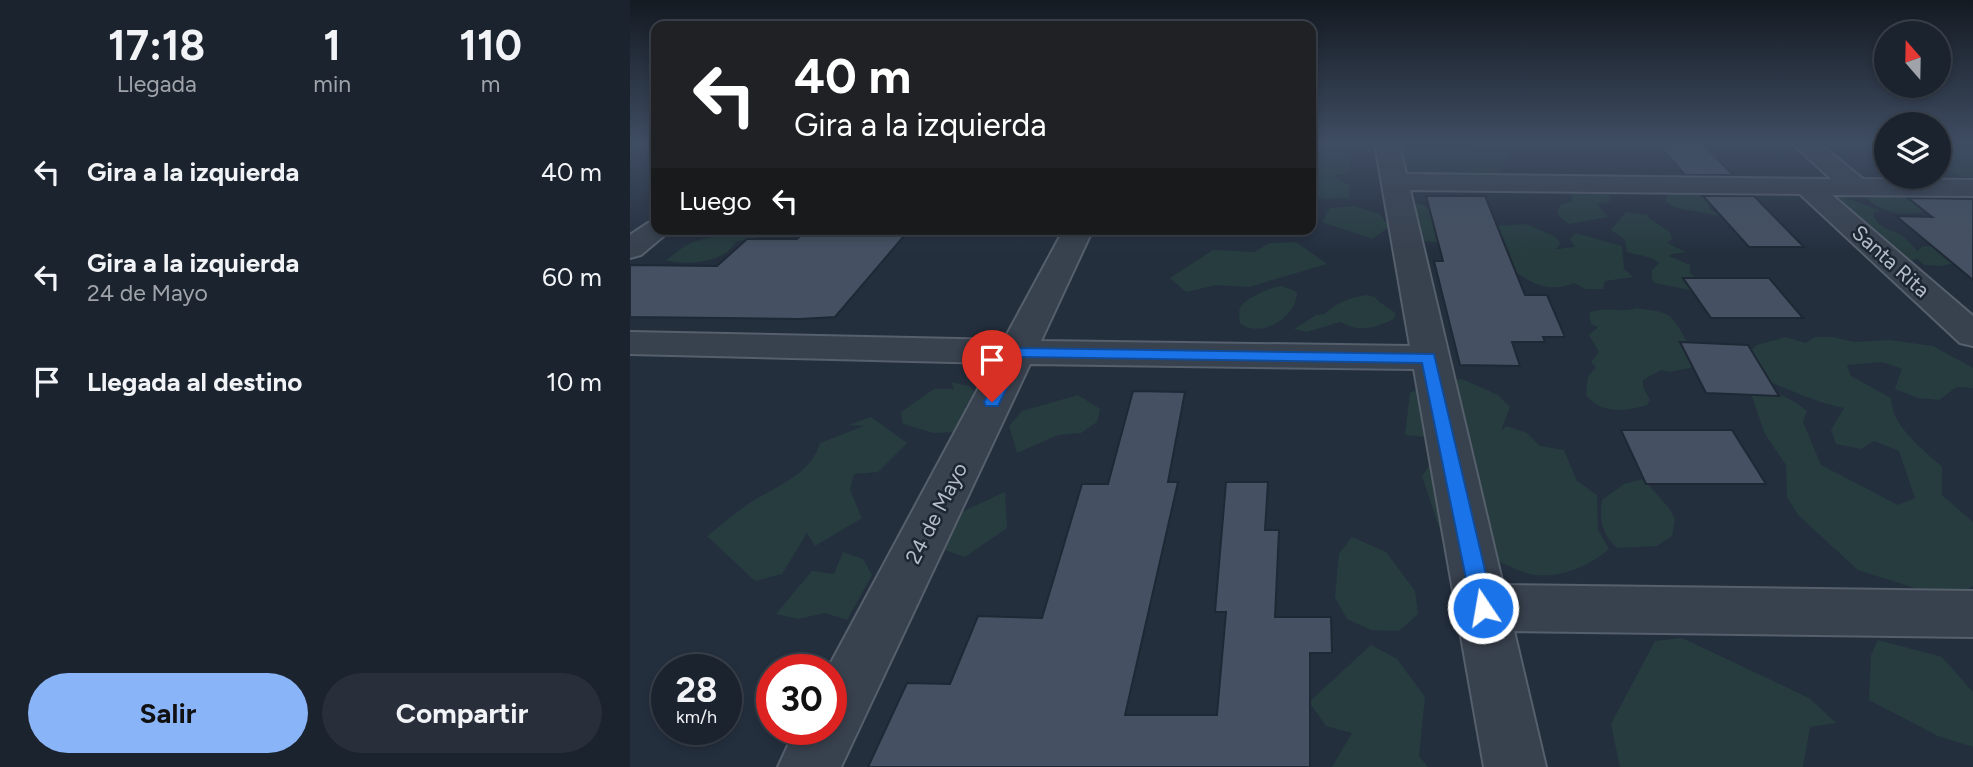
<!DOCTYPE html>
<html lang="es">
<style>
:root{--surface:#1b232e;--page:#282f3a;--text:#f1f3f6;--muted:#a0a4aa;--line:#39404a;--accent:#8ab4f8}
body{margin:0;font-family:Figtree,sans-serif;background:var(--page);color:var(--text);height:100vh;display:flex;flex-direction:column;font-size:26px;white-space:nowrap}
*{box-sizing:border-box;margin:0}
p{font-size:23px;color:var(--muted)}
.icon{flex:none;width:38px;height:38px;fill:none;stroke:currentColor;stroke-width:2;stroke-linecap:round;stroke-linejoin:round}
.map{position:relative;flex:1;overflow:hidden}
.sheet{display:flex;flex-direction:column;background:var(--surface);width:630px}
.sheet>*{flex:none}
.top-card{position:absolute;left:21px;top:21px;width:665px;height:214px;border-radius:14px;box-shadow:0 4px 10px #0003,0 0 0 2px var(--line);background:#202124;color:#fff;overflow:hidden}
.needle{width:46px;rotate:340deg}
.controls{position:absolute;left:1244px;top:21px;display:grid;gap:14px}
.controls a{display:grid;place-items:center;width:77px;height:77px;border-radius:50%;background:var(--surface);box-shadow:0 4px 10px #0003,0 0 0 2px var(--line);font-size:35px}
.speed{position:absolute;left:21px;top:654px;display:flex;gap:14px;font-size:35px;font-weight:700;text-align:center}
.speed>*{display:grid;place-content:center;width:91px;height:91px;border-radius:50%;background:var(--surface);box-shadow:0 4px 10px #0003,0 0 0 2px var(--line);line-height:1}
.speed small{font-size:18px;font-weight:400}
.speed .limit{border:10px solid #d22;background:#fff;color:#111}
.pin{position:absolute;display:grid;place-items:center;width:60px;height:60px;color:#fff;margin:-72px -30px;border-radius:50% 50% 50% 0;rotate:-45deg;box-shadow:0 0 7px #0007}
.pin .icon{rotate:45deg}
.me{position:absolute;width:77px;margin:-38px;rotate:348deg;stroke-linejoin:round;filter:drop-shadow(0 0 5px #0008)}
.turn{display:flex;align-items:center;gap:24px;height:147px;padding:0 28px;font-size:32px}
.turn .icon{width:91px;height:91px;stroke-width:2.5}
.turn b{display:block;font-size:49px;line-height:60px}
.then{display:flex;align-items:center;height:66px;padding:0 28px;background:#0003;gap:14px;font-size:26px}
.eta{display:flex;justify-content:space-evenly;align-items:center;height:119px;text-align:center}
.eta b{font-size:42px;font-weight:700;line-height:49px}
.cta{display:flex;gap:14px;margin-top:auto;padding:14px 28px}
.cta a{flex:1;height:80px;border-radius:42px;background:var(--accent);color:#111;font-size:28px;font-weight:700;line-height:80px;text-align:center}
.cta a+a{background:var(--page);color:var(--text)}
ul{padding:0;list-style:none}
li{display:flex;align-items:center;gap:21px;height:105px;padding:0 28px}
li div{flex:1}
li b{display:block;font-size:26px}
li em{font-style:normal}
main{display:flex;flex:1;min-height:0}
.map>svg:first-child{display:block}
.green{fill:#263c3f}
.building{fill:#455162;stroke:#1f2835;stroke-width:2}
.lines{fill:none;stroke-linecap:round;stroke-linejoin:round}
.street-casing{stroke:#565f6c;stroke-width:4}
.street{fill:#38414e;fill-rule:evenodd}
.route{fill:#1a73e8;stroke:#114b97;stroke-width:2}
.labels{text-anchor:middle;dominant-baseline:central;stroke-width:5;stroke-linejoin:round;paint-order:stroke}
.street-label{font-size:21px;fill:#b4bcc9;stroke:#1d2633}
</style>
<main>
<section class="sheet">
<div class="eta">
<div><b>17:18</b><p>Llegada</p></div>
<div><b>1</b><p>min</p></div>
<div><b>110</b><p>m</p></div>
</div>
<ul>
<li><svg class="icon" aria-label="left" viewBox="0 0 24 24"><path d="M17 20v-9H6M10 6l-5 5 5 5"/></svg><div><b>Gira a la izquierda</b></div><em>40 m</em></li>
<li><svg class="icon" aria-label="left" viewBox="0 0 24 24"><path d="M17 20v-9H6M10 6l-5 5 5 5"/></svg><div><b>Gira a la izquierda</b><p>24 de Mayo</p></div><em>60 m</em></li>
<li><svg class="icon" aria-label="arrive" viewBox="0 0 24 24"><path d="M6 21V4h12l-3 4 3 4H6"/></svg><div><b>Llegada al destino</b></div><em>10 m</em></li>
</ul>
<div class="cta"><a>Salir</a><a>Compartir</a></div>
</section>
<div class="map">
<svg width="1343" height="767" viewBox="0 0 1343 767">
<rect width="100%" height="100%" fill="#242f3e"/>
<g class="green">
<path d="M771,144L802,147L801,144H833L838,149L876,153L881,157L862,175L792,179L771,171Z"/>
<path d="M1343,145V179L1331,176L1309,164V156L1319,147Z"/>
<path d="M681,150L722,151L719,172L704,176L720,186L719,198L681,199Z"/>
<path d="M941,187L968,190L980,195L979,202L967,204L978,217L939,224L930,217L927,211L931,204L942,202Z"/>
<path d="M1060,191C1069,195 1078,198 1080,209L1090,216L1047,208L1036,202V196L1045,192Z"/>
<path d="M1258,192C1276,194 1293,191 1301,210C1277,216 1254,215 1236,198Z"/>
<path d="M1209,195L1251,211L1243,213C1248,231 1262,228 1274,237C1279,241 1283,246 1287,251L1293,246L1310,247L1336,261L1311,266L1294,265L1287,258L1272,267L1200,204Z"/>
<path d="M788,203L799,208L819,243L789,241L779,235L789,216L776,214L777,207Z"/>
<path d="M724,206L750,214L759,227L742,239L692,222L700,208Z"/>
<path d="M996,212L1018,215L1019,218L1040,232L1042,239L1037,243L1056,252L1042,254L1039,256L1060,265V273L1069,281L1070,286L1060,290L1025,283L1022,279V270L1029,263C1020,255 1008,256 997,252L995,240L981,230Z"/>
<path d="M896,224L924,236L931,243L926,249L945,247L940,240L945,233L992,246L994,269L1003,277L975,281L973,289H956L944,283C918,294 899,282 879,267L877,250L861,247L866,226Z"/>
<path d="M102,229H169L105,242C96,263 54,266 36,260C47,253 54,244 69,240C82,236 92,238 102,229Z"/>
<path d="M666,242L697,264L619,287L586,285L556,292L540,278L583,250L624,252L640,243Z"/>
<path d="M652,286L667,292C667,317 630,340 610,323C609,317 608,311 611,306C618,297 641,287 652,286Z"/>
<path d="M736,295L745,297C751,305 759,307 766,314L764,319C744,328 731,333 710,322L677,332L664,329L686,315L695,314C707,302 719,298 736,295Z"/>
<path d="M1007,308C1015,310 1028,310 1036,314C1048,320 1052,337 1061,346L1064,367L1040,372L1031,370L1013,380V387L1020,400L1017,405C996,412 971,414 956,395L958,377L966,367L961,362L969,352L959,335L968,327L961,324L959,313C975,305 990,314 1007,308Z"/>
<path d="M1155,337L1176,343L1184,337H1203L1224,342L1260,340L1303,346L1343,368V388L1327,387L1309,400L1288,398L1265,389L1272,369L1252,362L1217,365L1221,376L1261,398C1261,426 1293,449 1312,467V495L1343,522V586L1319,599L1228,570L1168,515L1157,497L1156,465L1135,434L1121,394C1146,390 1158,396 1177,411L1173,422L1191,465L1268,505L1285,498L1269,451L1244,441L1231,449L1206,444L1201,430L1214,408C1181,402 1147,383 1113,372L1110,360L1127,345Z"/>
<path d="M832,379L868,395L880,407L871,431L876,426L897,433L910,446L934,450L947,481L967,495L968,530L979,549C960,566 923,582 897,573C868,564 836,542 809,527L792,476L812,447L796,437L775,435L780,393L795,385Z"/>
<path d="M321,382L339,386L348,395L335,407L340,419L327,432L304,433L273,424L271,412L304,389H324Z"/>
<path d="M448,395L470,409L467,422L451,433L428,435L387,453L379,426L392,411Z"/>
<path d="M241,417L277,443L248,472L224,474L220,490L232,518L185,546L177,533L152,574L125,581L77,536C92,525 106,512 121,502C147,486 181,474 190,443L234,426L218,425Z"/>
<path d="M1013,479L1039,508L1045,519L1042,536L1027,546L987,548C972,534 969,520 972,500L994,484Z"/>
<path d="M375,492L377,528L335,557L315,550L314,532L327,514Z"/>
<path d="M722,537L756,552L785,591L788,614L769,631L741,630L717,619L705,597L709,554Z"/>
<path d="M213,552L233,559L242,575L217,620L195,613L168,619L146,614L182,571L204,574Z"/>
<path d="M1052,638L1179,698L1206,723L1180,727L1173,767H990L981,724L1025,641Z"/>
<path d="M1248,640L1312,657L1343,692V747L1308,736L1239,700L1241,655Z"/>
<path d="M741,645L767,659L795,697L789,756L798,767H702L722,733L696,726L679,702Z"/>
</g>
<g class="building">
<path d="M1028,144H1073L1103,175H1055Z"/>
<path d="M796,196H855L895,295H917L935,337H913L915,342H882L890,366L830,365L804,261H813Z"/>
<path d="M1073,196H1124L1174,247H1119Z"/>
<path d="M1278,198L1343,199V280L1266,216L1302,217Z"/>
<path d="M177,229H280L205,317L170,319L0,317V265L87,266L117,239H167Z"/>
<path d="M1053,278H1139L1173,318H1081Z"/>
<path d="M1050,342L1118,345L1149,396L1076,393Z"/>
<path d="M503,391L555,392L538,482H548L495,715H587L596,612H585L596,482H638L635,530H649L645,617H701L702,653H680V767H238L277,683L320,684L348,616L412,618L452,484H478Z"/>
<path d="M991,430H1102L1136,484H1016Z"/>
</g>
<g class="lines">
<defs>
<g id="street">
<path d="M745,144H769L776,174L1201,179L1163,144H1190L1233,179L1343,180V196L1202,195L1343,316V346L1330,343L1170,194L780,190L873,585L1343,591V637L884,631L916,767H854L784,369L400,364L211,767H148L165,730H201V670H197L362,363L0,354V332L374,340L434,229H463L411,341L780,346Z"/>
<path d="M26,221V229H42L11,255L0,258V235L18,223Z"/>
</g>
</defs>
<use href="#street" class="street-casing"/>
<use href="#street" class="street"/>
</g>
<linearGradient id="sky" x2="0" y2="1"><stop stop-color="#141a22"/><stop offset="0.57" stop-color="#3f4d63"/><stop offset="1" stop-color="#3f4d63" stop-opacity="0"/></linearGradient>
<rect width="1343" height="252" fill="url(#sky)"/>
<path class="route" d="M387,348L804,354L864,608L861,614L853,617L845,614L842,608L792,363L392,357L368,406H356L354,402L380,352Z"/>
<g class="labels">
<g class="street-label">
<text transform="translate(1261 261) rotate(42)">Santa Rita</text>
<text transform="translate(306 513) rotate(-63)">24 de Mayo</text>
</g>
</g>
</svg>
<div class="controls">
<a><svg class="needle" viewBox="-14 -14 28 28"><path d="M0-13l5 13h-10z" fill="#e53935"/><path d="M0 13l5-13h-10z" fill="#a0a4aa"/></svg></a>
<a><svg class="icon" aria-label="layers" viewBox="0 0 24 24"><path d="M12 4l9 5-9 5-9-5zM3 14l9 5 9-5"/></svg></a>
</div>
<div class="speed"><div>28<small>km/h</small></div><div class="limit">30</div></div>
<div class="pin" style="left:362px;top:402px;background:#d93025"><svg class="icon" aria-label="arrive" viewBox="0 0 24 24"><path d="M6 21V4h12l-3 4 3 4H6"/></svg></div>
<svg class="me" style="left:853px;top:608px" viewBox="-20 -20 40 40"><circle r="17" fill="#1a73e8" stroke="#fff" stroke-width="3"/><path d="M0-11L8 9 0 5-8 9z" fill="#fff"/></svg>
<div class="top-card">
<div class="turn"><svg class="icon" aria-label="left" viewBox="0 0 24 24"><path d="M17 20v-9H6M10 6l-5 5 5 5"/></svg><div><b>40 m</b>Gira a la izquierda</div></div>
<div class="then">Luego<svg class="icon" aria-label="left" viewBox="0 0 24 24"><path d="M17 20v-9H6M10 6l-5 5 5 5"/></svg></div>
</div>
</div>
</main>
